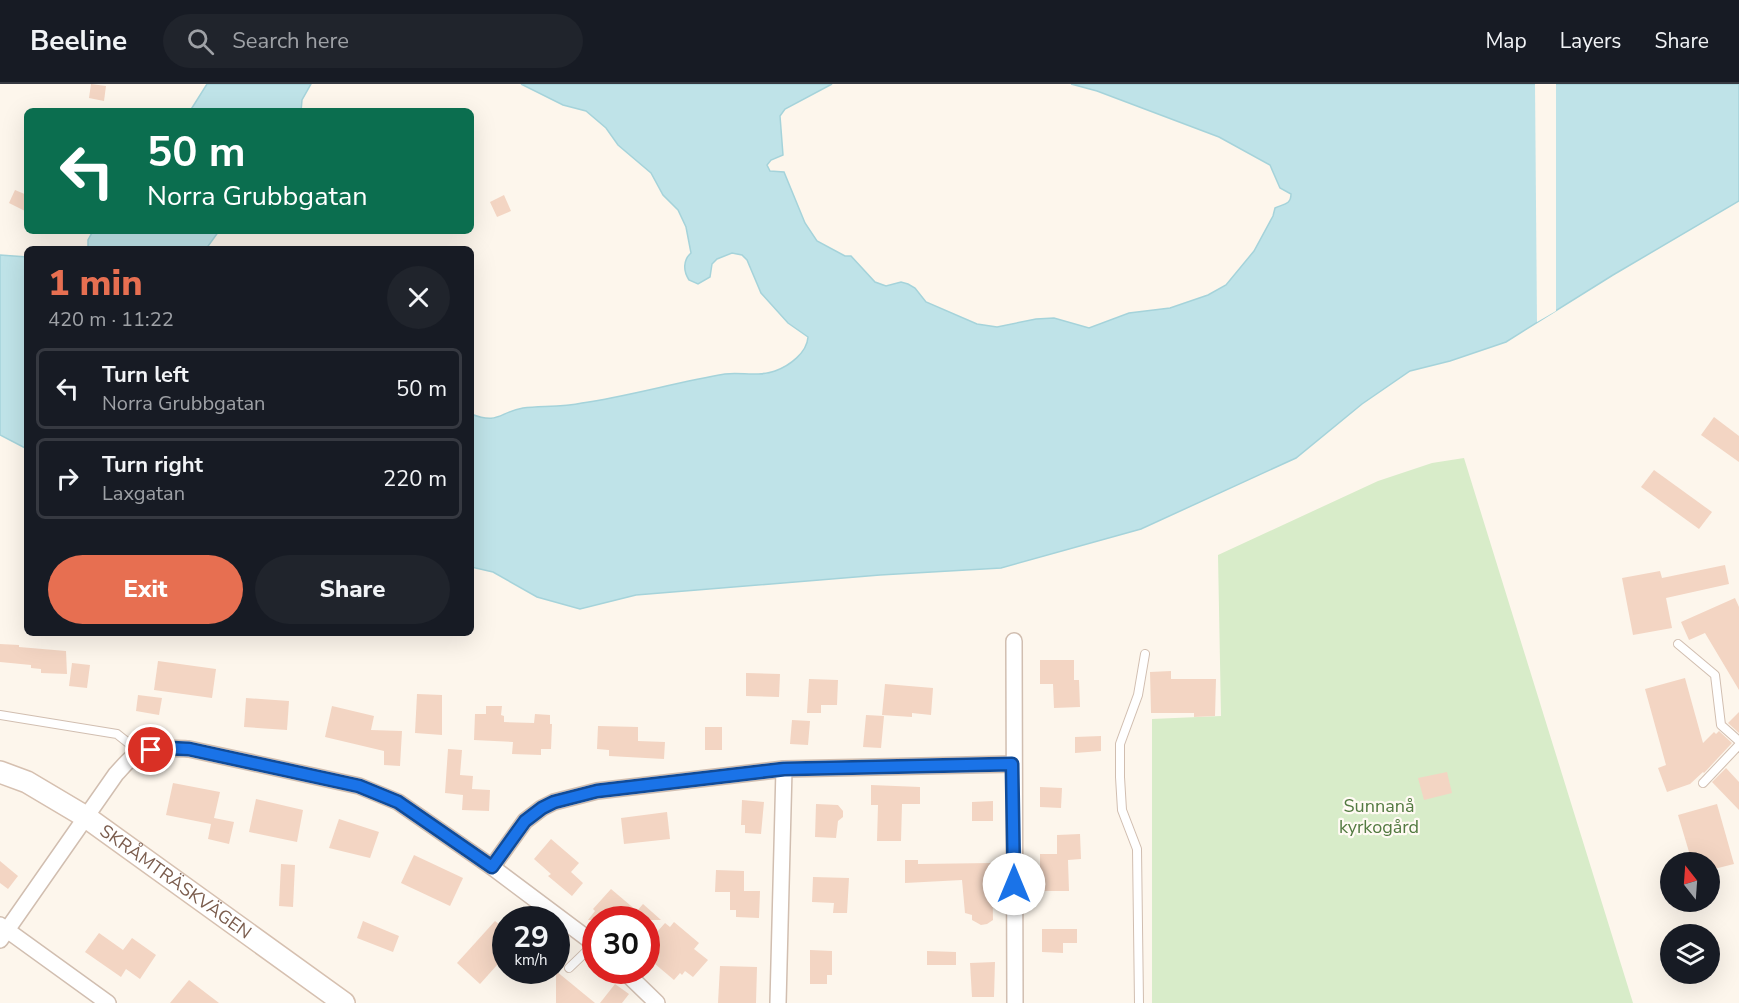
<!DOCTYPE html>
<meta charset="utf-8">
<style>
:root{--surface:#171b24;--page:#20242c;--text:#f1f3f6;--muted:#9ea1a6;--line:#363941;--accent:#e76f51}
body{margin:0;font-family:"Nunito Sans",sans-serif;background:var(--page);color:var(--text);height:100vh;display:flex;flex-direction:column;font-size:22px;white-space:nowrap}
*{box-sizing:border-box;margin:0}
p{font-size:20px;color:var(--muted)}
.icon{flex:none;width:33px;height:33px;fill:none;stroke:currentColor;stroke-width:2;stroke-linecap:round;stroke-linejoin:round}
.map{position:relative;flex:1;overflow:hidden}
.drawer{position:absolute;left:24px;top:162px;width:450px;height:390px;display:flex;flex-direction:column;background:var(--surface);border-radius:9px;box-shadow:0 6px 24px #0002}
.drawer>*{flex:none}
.banner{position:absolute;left:24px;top:24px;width:450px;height:126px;border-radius:9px;box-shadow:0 6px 24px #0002;background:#0b6e4f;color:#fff;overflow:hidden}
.needle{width:39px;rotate:343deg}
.tools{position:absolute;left:1660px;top:768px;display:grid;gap:12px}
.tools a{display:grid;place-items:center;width:60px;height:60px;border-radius:50%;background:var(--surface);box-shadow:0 6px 24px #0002;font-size:30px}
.speed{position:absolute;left:492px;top:822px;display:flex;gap:12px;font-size:30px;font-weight:700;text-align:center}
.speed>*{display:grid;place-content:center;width:78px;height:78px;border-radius:50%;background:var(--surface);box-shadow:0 6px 24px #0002;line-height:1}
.speed small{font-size:15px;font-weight:400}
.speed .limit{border:9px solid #d22;background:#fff;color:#111}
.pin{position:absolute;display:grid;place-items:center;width:51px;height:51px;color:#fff;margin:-26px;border:3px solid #fff;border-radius:50%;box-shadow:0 2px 6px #0007}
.me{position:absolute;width:66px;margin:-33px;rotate:0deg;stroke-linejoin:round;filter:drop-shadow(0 0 4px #0008)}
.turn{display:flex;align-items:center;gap:21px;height:126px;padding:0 24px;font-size:27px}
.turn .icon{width:78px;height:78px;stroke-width:2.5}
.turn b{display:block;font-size:42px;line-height:51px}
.round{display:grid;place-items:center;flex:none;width:63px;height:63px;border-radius:32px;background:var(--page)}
.headline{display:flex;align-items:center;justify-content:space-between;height:102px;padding:0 24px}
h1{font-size:36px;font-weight:800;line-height:45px;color:var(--accent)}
.button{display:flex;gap:12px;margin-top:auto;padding:12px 24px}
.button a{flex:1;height:69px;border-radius:36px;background:var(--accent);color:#fff;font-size:24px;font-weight:800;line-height:69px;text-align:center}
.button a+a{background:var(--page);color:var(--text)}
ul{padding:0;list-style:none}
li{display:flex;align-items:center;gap:18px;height:81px;margin:0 12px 9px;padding:0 12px;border:3px solid var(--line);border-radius:9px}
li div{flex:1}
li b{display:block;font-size:22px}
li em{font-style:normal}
header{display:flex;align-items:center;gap:36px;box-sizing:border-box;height:84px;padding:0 30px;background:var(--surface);border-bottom:2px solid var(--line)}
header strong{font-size:28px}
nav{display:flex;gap:33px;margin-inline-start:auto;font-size:21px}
.search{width:420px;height:54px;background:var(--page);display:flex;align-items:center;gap:15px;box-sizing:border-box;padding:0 21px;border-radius:33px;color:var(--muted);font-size:22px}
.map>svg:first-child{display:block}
.green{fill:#d8ecc9}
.water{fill:#bfe3e8;stroke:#a5d3da;stroke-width:1.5}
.pier{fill:#fdf6ec}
.building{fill:#f3d5c3}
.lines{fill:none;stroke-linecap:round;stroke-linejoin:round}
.service-casing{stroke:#d1beb0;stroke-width:10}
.minor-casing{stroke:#d1beb0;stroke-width:18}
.secondary-casing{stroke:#d6c0b0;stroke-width:24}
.service{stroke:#fff;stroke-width:8}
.minor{stroke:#fff;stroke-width:15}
.secondary{stroke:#fff;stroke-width:21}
.route-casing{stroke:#114b97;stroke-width:15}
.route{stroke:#1a73e8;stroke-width:10}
.labels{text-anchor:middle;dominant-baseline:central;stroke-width:4.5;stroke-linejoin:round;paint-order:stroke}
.park-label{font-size:18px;fill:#537a41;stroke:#fffaf3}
.street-label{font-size:18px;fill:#7a5c4d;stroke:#fffaf3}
</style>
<header>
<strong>Beeline</strong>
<div class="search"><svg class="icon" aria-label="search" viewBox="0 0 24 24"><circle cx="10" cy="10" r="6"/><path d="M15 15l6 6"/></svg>Search here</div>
<nav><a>Map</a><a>Layers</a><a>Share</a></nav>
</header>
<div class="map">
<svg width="1739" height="919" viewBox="0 0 1739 919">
<rect width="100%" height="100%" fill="#fdf6ec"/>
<path class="green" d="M1464,374L1633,919H1152V635L1221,632L1218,471L1378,397L1432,379Z"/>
<g class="water">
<path d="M207,0H311L302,16L301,27H190Z"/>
<path d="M521,0H832L785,25L780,32L783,71L771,76L767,81L770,87L784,88L805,139L817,157L845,172H851L875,198L886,202L901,198L908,200L915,204L926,218L977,240L997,243L1036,235L1054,234L1089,244L1129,229L1170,224L1208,211L1226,201L1254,167L1273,132L1275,124C1283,120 1291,121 1291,110L1280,104L1270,81L1219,53L1097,7L1071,0H1739V117L1613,191L1506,258L1450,277L1410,287L1362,320L1296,374L1141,445L1001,484L880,491L636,511L580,525L537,513L493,488L471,483V330C499,341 499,328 523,324C542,322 563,323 582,319C630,312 677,298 725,290C741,288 760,293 775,287C789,282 807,269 808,253L788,239L761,209L747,176L742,171L732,169L717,175L712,180L710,193L698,200L689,196C683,187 683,176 691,169L686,143L678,126L663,111L651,89L618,61L606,44L586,27L563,21Z"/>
<path d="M93,147H219L206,165H88V156Z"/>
<path d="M0,171L27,173V365L0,351Z"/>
</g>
<path class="pier" d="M1535,0H1556V227L1537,238Z"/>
<g class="building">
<path d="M91,0L106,2L104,17L89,14Z"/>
<path d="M15,106L27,111V128L9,119Z"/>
<path d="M504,111L511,127L497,133L490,118Z"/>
<path d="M1714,333L1739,352V378L1701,351Z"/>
<path d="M1654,386L1712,428L1699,445L1641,403Z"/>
<path d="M1725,481L1729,500L1666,514L1672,544L1633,551L1622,494L1660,487L1662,494Z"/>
<path d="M1735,514L1739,523V606L1705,549L1689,556L1681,538Z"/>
<path d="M0,560L19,561V563L66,567L67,590L41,589V585L31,584V581L0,578Z"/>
<path d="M1040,576H1074V596H1079L1080,623L1054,624L1053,600H1040Z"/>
<path d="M158,577L216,585L212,614L154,606Z"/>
<path d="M72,579L90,581L87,604L69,602Z"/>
<path d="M1171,587V595H1216L1215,632L1194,633V629H1151L1150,588Z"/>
<path d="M746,589L780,590L779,613L746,612Z"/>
<path d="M1685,594L1703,659L1714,648L1716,650L1719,647L1732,659L1704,689L1703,688L1690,700L1667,708L1658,684L1666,681L1645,605Z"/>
<path d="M809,595L838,596L837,621H821V629H807Z"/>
<path d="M885,600L933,604L931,631L912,629V633L882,631Z"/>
<path d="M417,610L442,611V651L415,649Z"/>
<path d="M138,611L162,614L159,631L136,627Z"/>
<path d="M246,614L289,617L287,646L244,643Z"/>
<path d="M332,622L374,632L371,646L402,647L400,682L384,681V667L325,653Z"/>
<path d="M486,622H502L501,631L504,632V638L534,639L535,630L550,631V640H552L551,665H541V671L512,670L513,658L474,656L475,630H486Z"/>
<path d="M1739,628V649L1728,639Z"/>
<path d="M866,631L884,632L881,664L863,663Z"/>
<path d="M792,636L810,637L808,661L790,660Z"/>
<path d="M598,642L638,643V657L665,658L664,675L609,672V666L597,665Z"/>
<rect x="705" y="643" width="17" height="23"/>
<path d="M1101,652V667L1075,669V653Z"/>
<path d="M448,665L462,666L460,691L473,692L472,705L490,706L489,727L462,726L463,711L445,709Z"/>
<path d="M1726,684L1739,698V726L1712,698Z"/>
<path d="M1447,688L1452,709L1424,716L1418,694Z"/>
<path d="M173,699L220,708L214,734L234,738L229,760L208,755L211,740L166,731Z"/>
<path d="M871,701L920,703V720H902L901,757H877L878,721H871Z"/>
<path d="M1040,703L1062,704L1061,724L1040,723Z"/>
<path d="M256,715L303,726L297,758L249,748Z"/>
<path d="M742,716L764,718L761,750L745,749V741H741Z"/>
<path d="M993,717V737H972V718Z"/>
<path d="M816,720L838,721L843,727V733L838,737L836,754L815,753Z"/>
<path d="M1717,720L1734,780L1710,786V778H1692L1678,731Z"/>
<path d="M667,728L670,755L624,760L621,734Z"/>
<path d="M339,735L379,748L370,774L329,764Z"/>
<path d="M1080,750L1081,775L1068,776L1069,807H1040V770H1057V751Z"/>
<path d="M551,755L579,779L571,788L583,799L572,812L548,792L551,790L534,775Z"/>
<path d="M414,771L463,794L450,822L401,799Z"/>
<path d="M905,776H918V780L992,779L993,836L987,840L981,841L972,836V831L965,829L962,796L905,799Z"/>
<path d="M0,777L18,792L8,805L0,799Z"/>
<path d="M281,780L295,781L293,823L279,822Z"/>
<path d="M716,786L744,787V807H760L759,834L736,833V826H730V808H715Z"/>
<path d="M813,793L849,794L847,829H833L834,819L812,818Z"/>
<path d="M611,805L637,827L643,820L661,836H588L595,827L593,825Z"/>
<path d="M363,837L399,852L393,868L357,854Z"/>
<path d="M495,837L506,846V871L480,900L457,879Z"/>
<path d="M674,838L699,859L694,865L708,876L693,893L685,887L682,891L680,889L674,896L648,874L653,868L649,864L653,859L650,856L665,839L670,843Z"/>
<path d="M1042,845H1077V859H1063V869L1042,868Z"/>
<path d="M99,849L123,866L132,854L156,871L140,895L126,885L121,893L85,868Z"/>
<path d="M810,866L832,867V891H827V900H810Z"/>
<path d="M927,867L956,868V881H927Z"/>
<path d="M995,878L994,913H972L970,879Z"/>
<path d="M720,882L757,883L756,919H718Z"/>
<path d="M556,887L595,919H556Z"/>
<path d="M189,896L219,919H170Z"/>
<path d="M615,900L629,910L622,919H600Z"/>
</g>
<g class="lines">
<defs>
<g id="service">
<path d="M1678,560L1715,591L1721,641L1739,657"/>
<path d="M0,631L117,650L141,669"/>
<path d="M1703,699L1739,661"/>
<path d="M541,836L549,825"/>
<path d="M569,884L594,860"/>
<path d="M1139,919L1137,765L1122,726L1120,693V660L1138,611L1145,570"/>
</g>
<g id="minor">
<path d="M1014,557L1015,919"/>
<path d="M492,783L525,737L542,724L554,718L597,707L784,685L1013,680"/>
<path d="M0,841L108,919"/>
<path d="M0,856L116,690C121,685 127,677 133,673C150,662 170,664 189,665L359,702L398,718L492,783L596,861"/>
<path d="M623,886L657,919"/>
<path d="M778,919L784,685"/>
</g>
<g id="secondary">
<path id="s1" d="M0,688L27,698L86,733L344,919"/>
</g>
</defs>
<use href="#service" class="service-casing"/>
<use href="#minor" class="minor-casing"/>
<use href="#secondary" class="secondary-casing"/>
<use href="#service" class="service"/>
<use href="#minor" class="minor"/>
<use href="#secondary" class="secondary"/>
</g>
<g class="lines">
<defs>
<path id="route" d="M151,666L167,664L189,665L359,702L398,718L492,783L525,737L542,724L554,718L597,707L784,685L1012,680L1014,800"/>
</defs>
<use href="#route" class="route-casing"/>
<use href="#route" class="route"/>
</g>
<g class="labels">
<g class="park-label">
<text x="1379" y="722">Sunnanå<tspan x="1379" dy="21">kyrkogård</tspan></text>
</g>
<g class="street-label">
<text stroke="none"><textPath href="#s1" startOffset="208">SKRÅMTRÄSKVÄGEN</textPath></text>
</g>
</g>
</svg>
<div class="tools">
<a><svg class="needle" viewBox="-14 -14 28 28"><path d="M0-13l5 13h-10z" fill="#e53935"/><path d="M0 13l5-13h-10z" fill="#9ea1a6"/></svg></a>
<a><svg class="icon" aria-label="layers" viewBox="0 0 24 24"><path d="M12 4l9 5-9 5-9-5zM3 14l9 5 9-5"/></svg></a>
</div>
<div class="speed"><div>29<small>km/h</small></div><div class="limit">30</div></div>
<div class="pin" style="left:151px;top:666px;background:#d93025"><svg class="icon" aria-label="arrive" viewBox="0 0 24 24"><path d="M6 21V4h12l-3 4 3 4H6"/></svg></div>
<svg class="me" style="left:1014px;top:800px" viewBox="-20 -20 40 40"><circle r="19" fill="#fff"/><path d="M0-13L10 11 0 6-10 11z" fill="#1a73e8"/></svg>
<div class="banner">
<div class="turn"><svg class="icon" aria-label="left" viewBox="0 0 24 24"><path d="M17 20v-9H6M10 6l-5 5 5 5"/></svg><div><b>50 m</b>Norra Grubbgatan</div></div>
</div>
<section class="drawer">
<div class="headline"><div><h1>1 min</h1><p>420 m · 11:22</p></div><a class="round"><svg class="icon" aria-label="close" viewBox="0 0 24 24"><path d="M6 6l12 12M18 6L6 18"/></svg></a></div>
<ul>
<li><svg class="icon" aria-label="left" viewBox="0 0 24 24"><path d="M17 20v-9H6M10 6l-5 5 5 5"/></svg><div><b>Turn left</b><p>Norra Grubbgatan</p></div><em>50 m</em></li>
<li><svg class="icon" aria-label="right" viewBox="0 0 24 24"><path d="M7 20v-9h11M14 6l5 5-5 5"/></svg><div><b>Turn right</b><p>Laxgatan</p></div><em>220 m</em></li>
</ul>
<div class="button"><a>Exit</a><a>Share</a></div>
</section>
</div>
